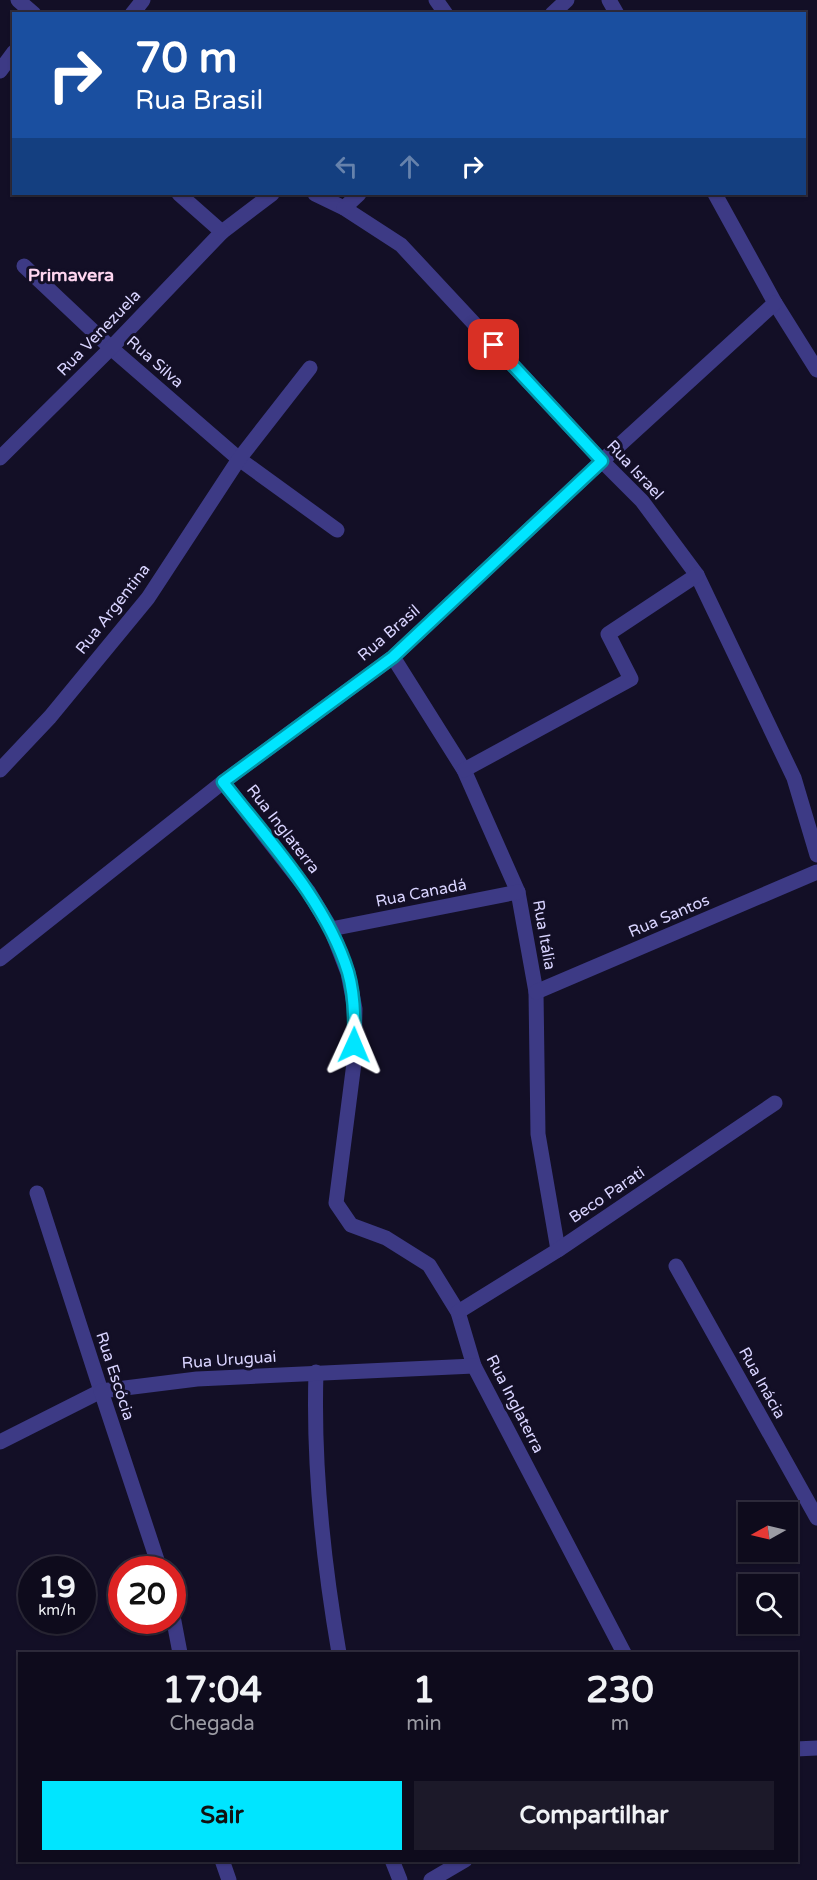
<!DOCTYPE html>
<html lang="pt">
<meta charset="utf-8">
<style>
:root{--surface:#0e0b1c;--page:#1c1929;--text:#f1f3f6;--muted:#9b9ba3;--line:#2e2b3b;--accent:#00e5ff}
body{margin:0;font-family:"Varela Round",sans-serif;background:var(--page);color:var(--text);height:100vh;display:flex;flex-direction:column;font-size:22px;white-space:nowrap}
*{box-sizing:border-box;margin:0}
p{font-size:20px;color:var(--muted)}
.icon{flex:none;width:33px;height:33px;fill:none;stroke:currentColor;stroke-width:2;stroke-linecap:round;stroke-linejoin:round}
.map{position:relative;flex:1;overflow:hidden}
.panel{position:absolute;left:18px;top:1652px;width:780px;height:210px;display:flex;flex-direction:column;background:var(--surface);border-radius:0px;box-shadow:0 2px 4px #0004,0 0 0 2px var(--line)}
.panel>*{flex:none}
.banner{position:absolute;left:12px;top:12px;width:794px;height:183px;border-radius:0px;box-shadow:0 2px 4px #0004,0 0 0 2px var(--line);background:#1a4fa0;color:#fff;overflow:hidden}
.needle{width:39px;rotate:262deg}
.controls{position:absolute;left:738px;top:1502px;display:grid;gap:12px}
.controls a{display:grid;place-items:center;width:60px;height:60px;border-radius:0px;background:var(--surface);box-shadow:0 2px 4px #0004,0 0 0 2px var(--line);font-size:30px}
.speed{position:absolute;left:18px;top:1556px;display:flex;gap:12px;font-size:30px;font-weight:700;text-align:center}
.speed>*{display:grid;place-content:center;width:78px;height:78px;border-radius:50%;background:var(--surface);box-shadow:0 2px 4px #0004,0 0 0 2px var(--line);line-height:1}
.speed small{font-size:15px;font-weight:400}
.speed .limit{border:9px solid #d22;background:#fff;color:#111}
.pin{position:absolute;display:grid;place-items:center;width:51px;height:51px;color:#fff;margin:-26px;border-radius:12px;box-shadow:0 3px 9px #0006}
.me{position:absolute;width:66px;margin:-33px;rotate:1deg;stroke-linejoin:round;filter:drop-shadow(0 0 4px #0008)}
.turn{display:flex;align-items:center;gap:21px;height:126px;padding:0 24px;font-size:27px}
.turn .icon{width:78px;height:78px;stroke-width:2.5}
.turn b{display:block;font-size:42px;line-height:51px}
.lanes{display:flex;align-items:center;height:57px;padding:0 24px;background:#0003;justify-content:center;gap:30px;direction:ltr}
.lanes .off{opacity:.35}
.eta{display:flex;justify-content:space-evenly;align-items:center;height:102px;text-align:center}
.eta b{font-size:36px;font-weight:800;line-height:42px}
.primary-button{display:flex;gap:12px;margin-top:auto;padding:12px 24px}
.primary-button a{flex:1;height:69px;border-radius:0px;background:var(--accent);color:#111;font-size:24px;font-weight:800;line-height:69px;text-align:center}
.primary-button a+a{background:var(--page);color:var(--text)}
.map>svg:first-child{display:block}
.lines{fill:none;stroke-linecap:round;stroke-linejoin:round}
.lane{stroke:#3d3a85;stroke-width:15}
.street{stroke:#3d3a85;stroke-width:15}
.route-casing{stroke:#0095a6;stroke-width:15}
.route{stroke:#00e5ff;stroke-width:10}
.labels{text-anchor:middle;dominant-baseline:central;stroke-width:6;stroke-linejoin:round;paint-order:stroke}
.street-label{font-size:16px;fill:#d9d4ff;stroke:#130f26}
.neighbourhood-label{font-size:18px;font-weight:bold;fill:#ffd6f0;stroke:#130f26}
</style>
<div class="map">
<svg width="817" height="1880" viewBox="0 0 817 1880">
<rect width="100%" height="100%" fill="#130f26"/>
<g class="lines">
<g class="lane">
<path d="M0,71L14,52"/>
<path d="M315,194L344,208L401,245L602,461L642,501L697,575L794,778L817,855"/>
<path d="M222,232L272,194"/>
<path d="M24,266L111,348L239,459L337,530"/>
<path d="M393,657L464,770L518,892L536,992L538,1134L558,1250"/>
<path d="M0,770L50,717L148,598L239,459L310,368"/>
<path d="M464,770L631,679L608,634L697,575"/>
<path d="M223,782L308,891L331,929L348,973L355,1009L354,1063L336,1203L351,1225L386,1238L429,1265L458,1312L474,1366"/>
<path d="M331,929L518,892"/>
<path d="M536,992L817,872"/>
<path d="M458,1312L558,1250L775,1103"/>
<path d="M0,1442L101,1391L37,1193"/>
</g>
<g class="street">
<path d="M18,0L34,14"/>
<path d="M436,0L446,14"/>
<path d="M609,0L617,14"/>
<path d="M132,14L143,0"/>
<path d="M552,14L567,0"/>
<path d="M715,194L775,303L817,370"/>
<path d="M344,208L359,194"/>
<path d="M0,458L111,348L222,232L179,194"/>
<path d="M0,959L223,782L393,657L602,461L775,303"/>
<path d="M676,1266L817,1518"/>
<path d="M316,1372C313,1466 323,1560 339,1653"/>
<path d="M160,1569L101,1391L197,1379L474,1366L624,1653"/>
<path d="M172,1611L180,1653"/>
<path d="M796,1749L817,1748"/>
<path d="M222,1860L229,1880"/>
<path d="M392,1860L400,1880"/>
<path d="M431,1880L465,1860"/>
</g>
</g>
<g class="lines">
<defs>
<path id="route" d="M354,1045C355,1021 355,996 348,972C326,901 268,840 223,782L393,657L602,461L494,345"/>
</defs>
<use href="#route" class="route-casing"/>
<use href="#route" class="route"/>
</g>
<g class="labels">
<g class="street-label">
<text transform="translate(99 333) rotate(-46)">Rua Venezuela</text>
<text transform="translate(155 362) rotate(41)">Rua Silva</text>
<text transform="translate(635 470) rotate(47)">Rua Israel</text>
<text transform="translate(113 609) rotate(-52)">Rua Argentina</text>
<text transform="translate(389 633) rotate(-41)">Rua Brasil</text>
<text transform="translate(283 829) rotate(52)">Rua Inglaterra</text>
<text transform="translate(421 893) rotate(-11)">Rua Canadá</text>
<text transform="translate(669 916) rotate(-23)">Rua Santos</text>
<text transform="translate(544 935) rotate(80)">Rua Itália</text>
<text transform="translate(607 1195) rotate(-34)">Beco Parati</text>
<text transform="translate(229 1360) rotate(-4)">Rua Uruguai</text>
<text transform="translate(115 1376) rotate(72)">Rua Escócia</text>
<text transform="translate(762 1383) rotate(61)">Rua Inácia</text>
<text transform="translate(515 1404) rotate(63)">Rua Inglaterra</text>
</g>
<g class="neighbourhood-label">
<text x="71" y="275">Primavera</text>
</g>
</g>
</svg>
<div class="controls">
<a><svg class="needle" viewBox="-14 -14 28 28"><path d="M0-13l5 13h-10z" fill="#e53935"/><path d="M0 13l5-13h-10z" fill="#9b9ba3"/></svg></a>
<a><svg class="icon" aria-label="search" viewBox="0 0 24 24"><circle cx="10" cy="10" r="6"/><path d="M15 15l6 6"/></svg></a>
</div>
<div class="speed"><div>19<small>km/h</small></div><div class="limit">20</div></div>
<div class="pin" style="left:494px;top:345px;background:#d93025"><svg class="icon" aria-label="arrive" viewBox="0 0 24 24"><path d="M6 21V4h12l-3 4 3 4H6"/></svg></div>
<svg class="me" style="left:354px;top:1045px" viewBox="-20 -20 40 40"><path d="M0-17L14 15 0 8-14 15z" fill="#00e5ff" stroke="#fff" stroke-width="4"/></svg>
<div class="banner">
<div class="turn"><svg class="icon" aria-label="right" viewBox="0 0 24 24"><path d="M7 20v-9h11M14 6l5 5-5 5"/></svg><div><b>70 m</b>Rua Brasil</div></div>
<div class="lanes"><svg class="icon off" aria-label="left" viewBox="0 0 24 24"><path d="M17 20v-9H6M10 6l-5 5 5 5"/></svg><svg class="icon off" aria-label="ahead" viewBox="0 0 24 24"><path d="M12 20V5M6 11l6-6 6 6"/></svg><svg class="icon" aria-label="right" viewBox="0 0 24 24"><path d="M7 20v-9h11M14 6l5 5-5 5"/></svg></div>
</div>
<section class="panel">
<div class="eta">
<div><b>17:04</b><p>Chegada</p></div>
<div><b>1</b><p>min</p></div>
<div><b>230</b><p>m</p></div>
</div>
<div class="primary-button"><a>Sair</a><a>Compartilhar</a></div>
</section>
</div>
